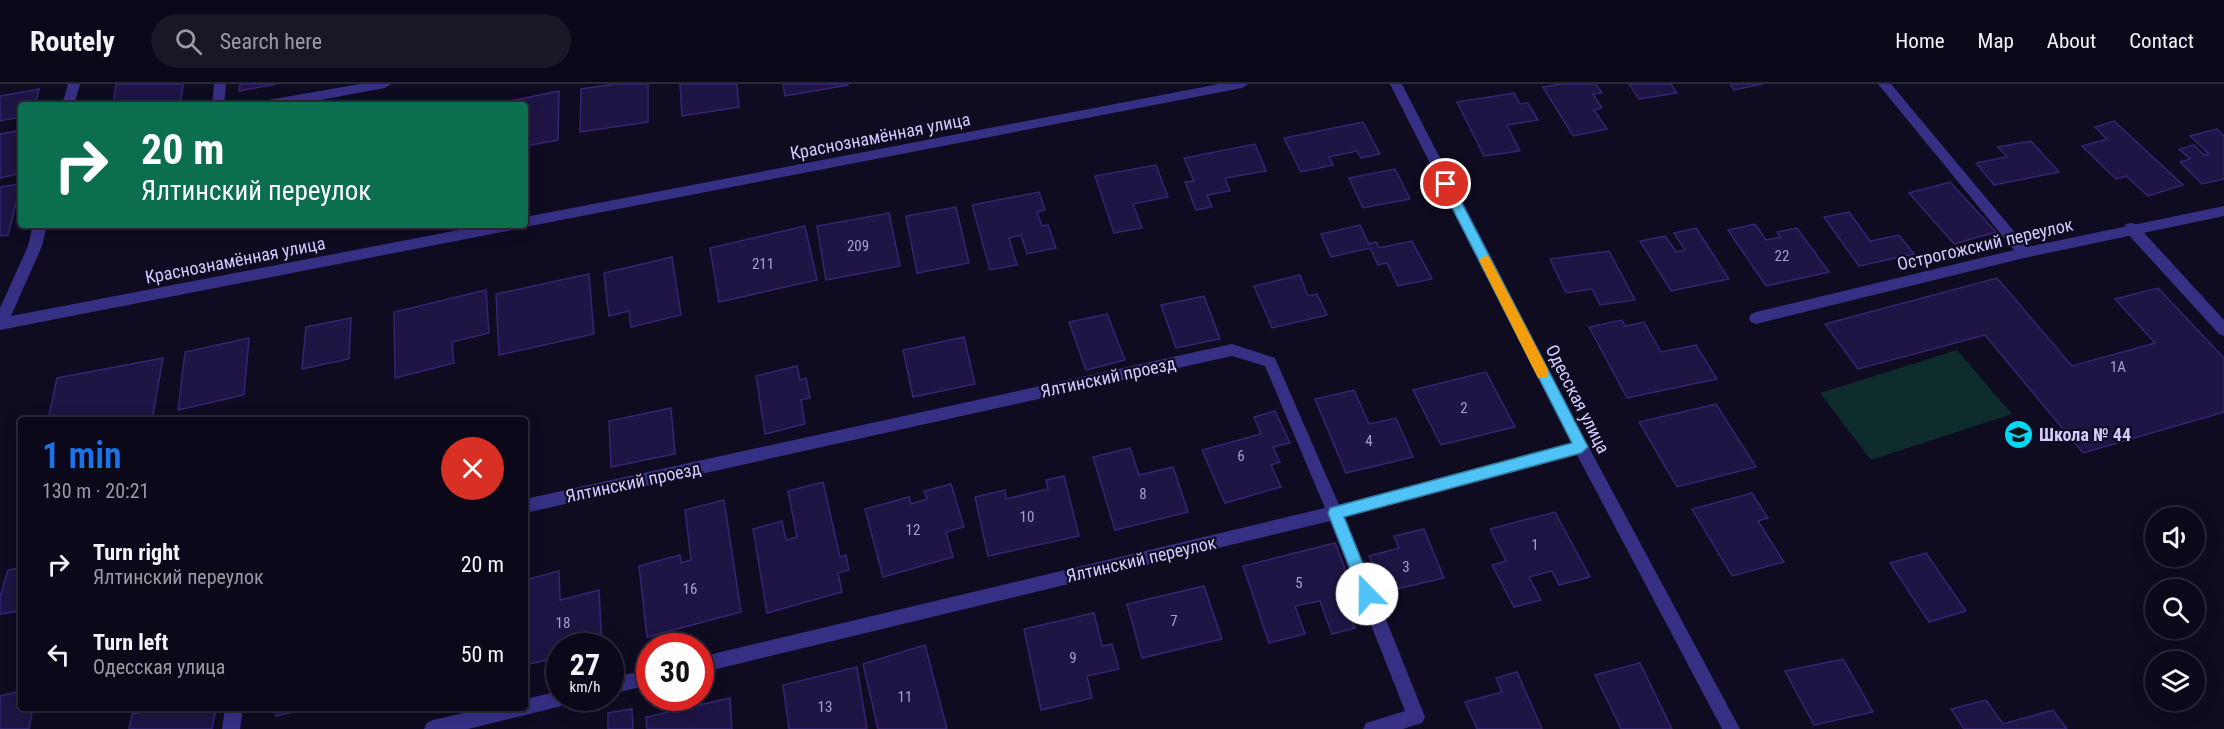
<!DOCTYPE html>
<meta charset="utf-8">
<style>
:root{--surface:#0b0819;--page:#191626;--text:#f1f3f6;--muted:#9a9aa2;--line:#2b2938;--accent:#1a73e8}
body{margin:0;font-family:"Roboto Condensed",sans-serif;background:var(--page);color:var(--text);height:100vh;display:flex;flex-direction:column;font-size:22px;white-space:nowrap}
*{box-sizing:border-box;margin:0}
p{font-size:20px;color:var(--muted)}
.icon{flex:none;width:33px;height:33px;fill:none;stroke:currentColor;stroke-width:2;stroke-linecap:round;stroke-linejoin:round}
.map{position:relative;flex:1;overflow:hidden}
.sheet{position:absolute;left:18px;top:333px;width:510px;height:294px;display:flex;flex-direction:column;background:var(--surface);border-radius:6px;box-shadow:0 3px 15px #0003,0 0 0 2px var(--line)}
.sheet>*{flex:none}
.guide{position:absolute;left:18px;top:18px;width:510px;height:126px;border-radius:6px;box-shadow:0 3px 15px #0003,0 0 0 2px var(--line);background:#0b6e4f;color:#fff;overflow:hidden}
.fabs{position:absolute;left:2145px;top:423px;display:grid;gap:12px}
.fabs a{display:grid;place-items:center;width:60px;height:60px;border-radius:50%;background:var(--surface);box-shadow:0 3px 15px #0003,0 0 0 2px var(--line);font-size:30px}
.speed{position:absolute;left:546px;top:549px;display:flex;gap:12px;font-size:30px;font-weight:700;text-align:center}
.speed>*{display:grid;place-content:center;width:78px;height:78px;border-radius:50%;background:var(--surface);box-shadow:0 3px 15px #0003,0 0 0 2px var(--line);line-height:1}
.speed small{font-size:15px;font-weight:400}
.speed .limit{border:9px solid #d22;background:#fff;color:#111}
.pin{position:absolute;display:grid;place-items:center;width:51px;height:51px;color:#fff;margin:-26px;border:3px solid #fff;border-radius:50%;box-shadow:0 2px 6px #0007}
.me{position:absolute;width:66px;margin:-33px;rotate:338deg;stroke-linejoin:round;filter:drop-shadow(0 0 4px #0008)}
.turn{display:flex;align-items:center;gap:21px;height:126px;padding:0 24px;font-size:27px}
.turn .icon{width:78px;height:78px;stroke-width:2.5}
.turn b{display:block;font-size:42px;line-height:51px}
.round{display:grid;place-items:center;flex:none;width:63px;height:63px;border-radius:32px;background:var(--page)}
.headline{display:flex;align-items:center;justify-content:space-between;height:102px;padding:0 24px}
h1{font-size:36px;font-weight:600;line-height:45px;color:var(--accent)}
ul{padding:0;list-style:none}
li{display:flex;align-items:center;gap:18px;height:90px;padding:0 24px}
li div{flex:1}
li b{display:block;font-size:22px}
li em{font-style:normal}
header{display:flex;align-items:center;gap:36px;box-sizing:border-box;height:84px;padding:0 30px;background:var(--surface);border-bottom:2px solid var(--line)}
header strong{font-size:28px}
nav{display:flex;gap:33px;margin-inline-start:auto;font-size:21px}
.search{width:420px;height:54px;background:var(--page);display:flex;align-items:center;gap:15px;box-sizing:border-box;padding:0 21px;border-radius:33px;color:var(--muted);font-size:22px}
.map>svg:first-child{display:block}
.green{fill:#0d2c2b}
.building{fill:#1f1544;stroke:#362473;stroke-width:1.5}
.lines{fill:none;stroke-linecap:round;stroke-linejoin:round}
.lane{fill:#363085;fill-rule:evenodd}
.street{fill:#363085;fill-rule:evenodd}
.route{fill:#4fc3f7;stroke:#337fa1;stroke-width:1.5}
.slow{fill:#f59e0b}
.labels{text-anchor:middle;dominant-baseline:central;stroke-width:4.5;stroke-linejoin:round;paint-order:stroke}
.number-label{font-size:15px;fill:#a59ed0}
.street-label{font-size:18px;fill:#d2cbff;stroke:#0f0b21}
.poi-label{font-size:18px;font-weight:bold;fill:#d2cbff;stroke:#0f0b21;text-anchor:start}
</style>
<header>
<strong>Routely</strong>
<div class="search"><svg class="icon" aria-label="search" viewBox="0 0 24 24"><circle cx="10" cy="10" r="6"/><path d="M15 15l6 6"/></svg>Search here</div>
<nav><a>Home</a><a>Map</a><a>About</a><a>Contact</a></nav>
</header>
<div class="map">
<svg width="2224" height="645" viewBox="0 0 2224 645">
<rect width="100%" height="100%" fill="#0f0b21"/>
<path class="green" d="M1957,266L2012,330L1871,376L1820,309Z"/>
<g class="building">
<path d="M116,0H183L181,16L157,21H113Z"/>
<path d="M240,0H276L239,7Z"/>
<path d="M616,0H648V38L580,48L581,5Z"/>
<path d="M680,0H737L739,23L682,32Z"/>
<path d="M783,0H848V1L785,12Z"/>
<path d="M1561,0H1596L1602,9L1593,10L1602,24L1594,26L1607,45L1573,52L1543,3Z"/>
<path d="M1629,0H1671L1677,9L1639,15Z"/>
<path d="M1730,0H1763L1734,6Z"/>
<path d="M39,5L35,21H21V33L0,37V12Z"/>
<path d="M559,7L558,56L525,62V21H506V18Z"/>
<path d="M1514,9L1520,20L1528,19L1538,36L1507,41L1520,67L1484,72L1457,18Z"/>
<path d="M2114,37L2183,101L2148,112L2126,92L2116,95L2082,62L2107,55L2095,43Z"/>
<path d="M1363,38L1380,70L1361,74L1357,67L1329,73L1333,81L1301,88L1284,54Z"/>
<path d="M2217,45L2224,52V95L2202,100L2180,78L2190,75L2179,65L2194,61L2204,71L2209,70L2190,52Z"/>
<path d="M21,46V74L17,90L0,94V50Z"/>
<path d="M2031,57L2059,88L1994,101L1976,79L2007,73L1998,63Z"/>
<path d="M1255,60L1266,87L1225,94L1230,107L1207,111L1212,123L1196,126L1185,98L1194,97L1184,74Z"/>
<path d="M1156,81L1168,113L1133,120L1142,144L1114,149L1095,92Z"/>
<path d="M1395,85L1410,115L1363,124L1349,94Z"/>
<path d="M1950,98L1996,148L1954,160L1909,109Z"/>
<path d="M21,100L8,151L0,152V103Z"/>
<path d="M1039,108L1045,126L1037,128L1042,142L1048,141L1056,164L1027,170L1021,151L1009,154L1017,181L990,186L972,121Z"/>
<path d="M956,123L969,179L917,189L906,132Z"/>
<path d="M1849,128L1870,157L1899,151L1914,170L1859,182L1824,133Z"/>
<path d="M889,129L900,182L826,196L817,142Z"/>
<path d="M1755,140L1766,156L1781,153L1777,148L1797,144L1829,188L1766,202L1728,146Z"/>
<path d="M1360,141L1369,160L1376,158L1379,164L1412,157L1432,195L1398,202L1387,179L1378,181L1370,164L1331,173L1321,150Z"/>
<path d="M805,142L817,196L719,218L710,164Z"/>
<path d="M1696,144L1729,195L1671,207L1640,157L1665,152L1676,168L1685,166L1674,149Z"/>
<path d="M1609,167L1635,216L1600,221L1592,205L1566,209L1550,175Z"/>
<path d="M672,173L681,231L631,243L629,227L609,232L604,189Z"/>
<path d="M589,190L594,250L499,271L496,210Z"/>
<path d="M1300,191L1308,212L1317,210L1327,231L1272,244L1254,202Z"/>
<path d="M1997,194L2072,282L2155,259L2115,215L2158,204L2224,274V328L2083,369L1985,251L1858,285L1825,240Z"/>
<path d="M486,206L489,249L452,258L454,279L395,294L394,228Z"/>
<path d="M1204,212L1220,255L1176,264L1161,221Z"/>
<path d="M1107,230L1125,276L1086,286L1069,238Z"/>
<path d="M351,234L349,275L302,285L306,243Z"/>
<path d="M1622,236L1625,242L1644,238L1661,268L1696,261L1717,295L1627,314L1589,243Z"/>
<path d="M964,253L975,300L913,313L903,266Z"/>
<path d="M249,254L244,311L178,326L185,268Z"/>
<path d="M163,274L152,336H48L57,294Z"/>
<path d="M797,282L800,296L806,294L810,314L801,316L805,340L765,350L756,292Z"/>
<path d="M1486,288L1515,343L1441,361L1413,306Z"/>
<path d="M1354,306L1369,340L1396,334L1413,373L1346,389L1315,315Z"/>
<path d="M1716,320L1756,383L1677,403L1639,338Z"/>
<path d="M671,324L675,370L611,383L609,337Z"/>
<path d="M1275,327L1290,359L1273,363L1280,378L1271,381L1281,403L1225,419L1202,366L1261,350L1254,333Z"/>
<path d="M1130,364L1139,391L1173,383L1188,428L1115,446L1093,373Z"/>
<path d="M1064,392L1079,452L988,472L975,413L1005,406L1006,415L1048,405L1046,396Z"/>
<path d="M823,398L840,473L846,471L849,486L838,489L842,508L767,529L753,445L782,437L786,456L797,453L788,407Z"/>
<path d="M951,400L964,443L946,448L953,473L883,493L865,425L909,413L911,420L927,415L924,407Z"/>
<path d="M1752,409L1768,434L1758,437L1784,478L1732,492L1692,425Z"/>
<path d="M724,416L741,528L647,553L639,482L680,471L681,479L691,476L685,426Z"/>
<path d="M1555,428L1590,493L1559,501L1552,487L1529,493L1541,516L1514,523L1492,481L1506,477L1490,445Z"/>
<path d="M1424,445L1444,494L1383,508L1369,472L1399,464L1394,452Z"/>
<path d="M1335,459L1362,528L1349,531L1355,544L1332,550L1320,517L1295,522L1305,550L1269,559L1243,482Z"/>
<path d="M1926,469L1966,527L1929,538L1890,479Z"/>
<path d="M21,484V527L0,530V513L8,486Z"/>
<path d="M559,487L560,516L599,506L602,562H560V573L525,581V496Z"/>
<path d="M1204,502L1222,555L1142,574L1127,520Z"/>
<path d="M1094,529L1102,562L1112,560L1119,585L1087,592L1092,614L1041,626L1024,545Z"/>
<path d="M925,561L947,645H878L863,580Z"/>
<path d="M1843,575L1873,628L1814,641L1785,587Z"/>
<path d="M1640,579L1672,645H1621L1595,591Z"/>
<path d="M857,583L867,645H789L783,601Z"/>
<path d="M1517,588L1542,645H1477L1465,618L1502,608L1496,594Z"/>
<path d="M21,607V624H33L29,645H0V612Z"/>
<path d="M730,614L732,645H647L646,633Z"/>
<path d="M1986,616L2003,640L2053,626L2067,645H1964L1951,625Z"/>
<path d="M164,624H216L212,645H129L132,630Z"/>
<path d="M277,624H310L276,632Z"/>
<path d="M632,625L633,645H608V629Z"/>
</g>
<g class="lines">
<g class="lane">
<path d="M214,0H226L224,21H212Z"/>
<path d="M2131,139L2136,140L2224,236V252L2219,250L2126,148L2124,144L2126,140Z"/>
</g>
<g class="street">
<path d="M68,0H80L74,21H62Z"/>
<path d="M360,0H391L385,4L293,21H262L268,16Z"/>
<path d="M1219,0H1248L1242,4L525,143L520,141H525V133Z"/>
<path d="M1390,0H1402L1586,358L1740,645H1722L1577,371L1345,433L1425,633L1422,639L1403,645H1363L1366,639L1405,627L1330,437L700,589V573L1325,424L1265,282L1232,272L525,429V415L1232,260L1275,274L1339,421L1571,359Z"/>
<path d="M1878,0H1891L2027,163L2224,122V132L2024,174L1756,240L1751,238L1749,234L1751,230L1756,228L2014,166Z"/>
<path d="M33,141H47L42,162L11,232L485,141H519L512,146L0,246V224L28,162Z"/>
<path d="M650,585V601L610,610V594Z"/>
<path d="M560,607V614H572L570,620L468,645H424L427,639L433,636L485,624H525V615Z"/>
<path d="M225,624H243L240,645H222Z"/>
</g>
</g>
<path class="route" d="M1446,96L1452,100L1588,363L1581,369L1344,433L1375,510L1373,515L1367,517L1362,515L1360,510L1328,429L1330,424L1572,359L1440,100Z"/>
<path class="slow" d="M1485,172L1489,173L1548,286V294H1538L1479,176Z"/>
<defs>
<symbol id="school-disc" viewBox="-11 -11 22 22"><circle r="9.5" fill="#00d7f6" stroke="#0f0b21"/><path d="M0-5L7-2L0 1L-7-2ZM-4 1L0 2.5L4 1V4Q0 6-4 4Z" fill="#111"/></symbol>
</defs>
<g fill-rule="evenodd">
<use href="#school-disc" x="2002" y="334" width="33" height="33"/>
</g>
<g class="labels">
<g class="number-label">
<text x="858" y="162">209</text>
<text x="1782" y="172">22</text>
<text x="763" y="180">211</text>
<text x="2118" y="283">1А</text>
<text x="1464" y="324">2</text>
<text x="1369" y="357">4</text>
<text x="1241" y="372">6</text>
<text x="1143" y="410">8</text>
<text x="1027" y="433">10</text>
<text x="913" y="446">12</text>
<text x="1535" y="461">1</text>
<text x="1406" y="483">3</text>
<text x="1299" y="499">5</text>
<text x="690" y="505">16</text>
<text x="1174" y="537">7</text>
<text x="563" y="539">18</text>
<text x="1073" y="574">9</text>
<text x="905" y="613">11</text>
<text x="825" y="623">13</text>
</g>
<g class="street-label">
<text transform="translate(880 52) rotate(-11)">Краснознамённая улица</text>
<text transform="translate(1985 160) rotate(-13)">Острогожский переулок</text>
<text transform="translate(235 176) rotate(-11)">Краснознамённая улица</text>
<text transform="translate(1108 293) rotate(-12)">Ялтинский проезд</text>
<text transform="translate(1578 315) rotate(63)">Одесская улица</text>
<text transform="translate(633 398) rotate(-12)">Ялтинский проезд</text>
<text transform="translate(1141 475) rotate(-13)">Ялтинский переулок</text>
</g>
<g class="poi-label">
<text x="2039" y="350">Школа № 44</text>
</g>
</g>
</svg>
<div class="fabs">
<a><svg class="icon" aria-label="sound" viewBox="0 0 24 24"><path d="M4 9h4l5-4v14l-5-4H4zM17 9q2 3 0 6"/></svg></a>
<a><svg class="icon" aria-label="search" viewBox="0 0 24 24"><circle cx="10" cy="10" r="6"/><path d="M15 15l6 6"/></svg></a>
<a><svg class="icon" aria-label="layers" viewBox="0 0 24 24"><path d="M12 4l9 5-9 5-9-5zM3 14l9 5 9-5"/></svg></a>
</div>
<div class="speed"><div>27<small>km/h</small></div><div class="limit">30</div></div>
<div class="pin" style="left:1446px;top:100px;background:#d93025"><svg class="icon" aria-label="arrive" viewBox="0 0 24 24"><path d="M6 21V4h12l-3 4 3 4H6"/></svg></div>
<svg class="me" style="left:1367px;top:510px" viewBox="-20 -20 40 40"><circle r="19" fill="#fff"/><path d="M0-13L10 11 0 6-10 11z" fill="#4fc3f7"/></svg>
<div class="guide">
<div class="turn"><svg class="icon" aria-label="right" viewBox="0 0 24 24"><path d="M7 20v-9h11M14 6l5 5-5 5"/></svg><div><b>20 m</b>Ялтинский переулок</div></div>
</div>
<section class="sheet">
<div class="headline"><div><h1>1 min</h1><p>130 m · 20:21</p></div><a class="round" style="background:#d93025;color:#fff"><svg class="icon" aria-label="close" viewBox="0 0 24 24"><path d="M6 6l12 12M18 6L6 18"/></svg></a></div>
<ul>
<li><svg class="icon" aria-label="right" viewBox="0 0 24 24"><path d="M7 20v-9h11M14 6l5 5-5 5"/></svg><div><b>Turn right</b><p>Ялтинский переулок</p></div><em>20 m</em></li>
<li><svg class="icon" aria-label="left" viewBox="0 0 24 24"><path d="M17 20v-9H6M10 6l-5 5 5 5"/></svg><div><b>Turn left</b><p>Одесская улица</p></div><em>50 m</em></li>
</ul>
</section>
</div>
